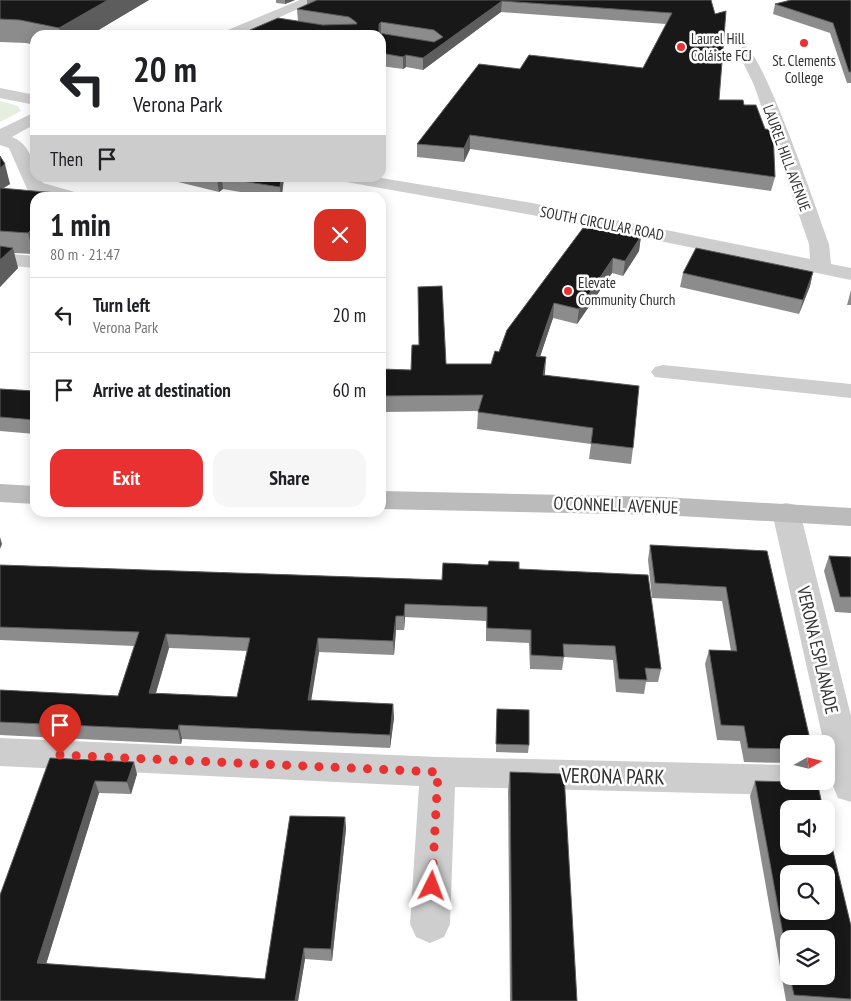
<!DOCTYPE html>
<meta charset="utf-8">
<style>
:root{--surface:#fff;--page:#f6f6f6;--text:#202124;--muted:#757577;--line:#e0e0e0;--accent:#e93131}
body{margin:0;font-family:"PT Sans Narrow",sans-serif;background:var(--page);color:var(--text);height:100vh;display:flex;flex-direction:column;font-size:19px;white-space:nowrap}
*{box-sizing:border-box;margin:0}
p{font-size:16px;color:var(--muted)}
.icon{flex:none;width:28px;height:28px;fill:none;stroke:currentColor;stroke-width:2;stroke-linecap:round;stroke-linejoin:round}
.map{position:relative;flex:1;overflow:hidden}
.sheet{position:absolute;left:30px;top:192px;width:356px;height:325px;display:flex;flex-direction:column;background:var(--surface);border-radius:15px;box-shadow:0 2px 12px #0003}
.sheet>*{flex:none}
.top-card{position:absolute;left:30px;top:30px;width:356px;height:152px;border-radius:15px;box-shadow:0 2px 12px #0003;background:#fff;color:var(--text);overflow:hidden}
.needle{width:32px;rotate:82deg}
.tools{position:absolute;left:780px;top:735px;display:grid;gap:10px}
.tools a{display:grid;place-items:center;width:55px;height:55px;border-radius:10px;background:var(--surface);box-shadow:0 2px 12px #0003;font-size:25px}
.pin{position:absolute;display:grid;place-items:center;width:42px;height:42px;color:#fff;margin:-51px -21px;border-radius:50% 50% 50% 0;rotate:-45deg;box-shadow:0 0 5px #0007}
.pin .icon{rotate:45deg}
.me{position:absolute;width:55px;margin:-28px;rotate:3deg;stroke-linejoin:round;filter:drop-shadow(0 0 4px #0008)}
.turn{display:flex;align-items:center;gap:18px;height:105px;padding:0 20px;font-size:22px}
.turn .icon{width:65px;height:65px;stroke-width:2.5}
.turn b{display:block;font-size:35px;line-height:42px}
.then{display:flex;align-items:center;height:48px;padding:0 20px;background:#0003;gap:10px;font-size:19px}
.round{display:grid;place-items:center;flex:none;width:52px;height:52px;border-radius:15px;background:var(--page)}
.head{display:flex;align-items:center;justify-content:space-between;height:85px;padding:0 20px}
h1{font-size:30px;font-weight:600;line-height:38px}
.action{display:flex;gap:10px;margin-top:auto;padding:10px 20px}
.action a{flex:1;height:58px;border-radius:15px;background:var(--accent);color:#fff;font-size:20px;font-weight:600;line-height:58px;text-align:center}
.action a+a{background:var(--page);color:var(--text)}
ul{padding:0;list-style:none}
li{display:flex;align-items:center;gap:15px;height:75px;padding:0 20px;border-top:1px solid var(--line)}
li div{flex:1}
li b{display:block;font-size:19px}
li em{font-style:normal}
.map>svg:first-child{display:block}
.green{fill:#e6eedf}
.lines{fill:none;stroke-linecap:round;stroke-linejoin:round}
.street{fill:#cecece;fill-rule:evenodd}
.secondary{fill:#bbb;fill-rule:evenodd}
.wall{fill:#8c8c8c;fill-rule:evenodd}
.shaded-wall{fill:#5d5d5d}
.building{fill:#181818;stroke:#5d5d5d;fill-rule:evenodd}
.route{stroke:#e93131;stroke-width:9;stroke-dasharray:0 16.2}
.poi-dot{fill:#e93131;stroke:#fff;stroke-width:2}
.labels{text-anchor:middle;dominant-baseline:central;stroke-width:5;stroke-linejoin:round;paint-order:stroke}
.far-poi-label{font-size:15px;fill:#313131;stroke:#fff;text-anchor:start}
.far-street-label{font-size:15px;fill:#313131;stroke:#fff}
.street-label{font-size:18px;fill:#313131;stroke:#fff}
.near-street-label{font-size:21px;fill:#313131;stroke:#fff}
</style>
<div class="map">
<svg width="851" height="1001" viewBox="0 0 851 1001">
<rect width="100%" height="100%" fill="#fff"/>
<path class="green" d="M0,101L18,106L21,111L0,122Z"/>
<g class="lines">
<g class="street">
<path d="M300,0H318L240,35H221L223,32Z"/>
<path d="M744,46C763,50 819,217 829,244L831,264L851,268V280L532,215L352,183L346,182L343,178H381L532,203L810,259L809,244L754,85L737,50Z"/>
<path d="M0,88L35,95V105L0,98Z"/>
<path d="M35,112V124L12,137C28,143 35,161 35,178H40L43,183L82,194L84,198H52L28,191L9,148L0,145V129Z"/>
<path d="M0,253L35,256V268L0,265Z"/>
<path d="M663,365L851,384V398L655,377L651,372L655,367Z"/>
<path d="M786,503L796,505L800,512L851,716V802L838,798C830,781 826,762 826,744H824L772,512L776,505Z"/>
<path d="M0,738L438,757L789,765V781H806L802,791L789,795L455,787L450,924L444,937L430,943L416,937L410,924L419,786L0,766Z"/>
</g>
<g class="secondary">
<path d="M0,484L35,486V504L0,502Z"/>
<path d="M381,491L663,497L851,508V526L663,515L381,509Z"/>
</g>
</g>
<g class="wall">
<path d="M0,0H149L90,35H35V45L26,43L0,42Z"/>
<path d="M276,0H295L285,4L276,3Z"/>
<path d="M307,0H711L719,100L744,105L775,177L771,191L470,149L464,162L417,157V144L520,69L643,68L666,24L501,12L423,70L406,67L403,69L381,66V35H251L250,30L298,21L297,9L307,5Z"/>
<path d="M851,0V83H847L830,33L773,14L775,4Z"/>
<path d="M0,156L10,184L4,188L35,198V252L33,254L14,253L18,268L0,287Z"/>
<path d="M162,178H284L282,198H275L223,189L219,192Z"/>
<path d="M641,236L639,251L623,276L612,273L577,324L553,318L540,356L545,375L633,448L631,464L589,459L591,444L477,429L478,411L381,412V369L411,370L446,364H491L499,352L507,330Z"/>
<path d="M813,272L810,286L799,314L680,287L683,273Z"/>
<path d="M851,290V305H847Z"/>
<path d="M0,389L35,391V434L0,431Z"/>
<path d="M650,545L767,551L789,744V763L744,762L740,741L717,740L705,664L709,650L731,651L722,601L652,598L648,560Z"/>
<path d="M829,556L851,557V613L835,612L824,571Z"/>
<path d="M0,565L442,580L519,569L661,669L658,682H646L644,694L616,692L613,660L564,657L562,670L530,669L529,643L486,641V621L405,617L404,630H396L394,655L319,652L311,700L393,704L394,718L390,748L182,739L181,744L0,735V690L118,696L134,646L0,640ZM169,648L247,651L237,697L156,693Z"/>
<path d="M497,709L529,745L528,753L496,752Z"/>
<path d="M50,758L137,774L131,794L99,793L46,964L265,979L345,817L346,829L332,961L305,959L298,1001H0Z"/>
<path d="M510,772L577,1001H510L508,790Z"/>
<path d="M755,781L795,782L851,926V1001H786L750,796ZM789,939L826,976H789Z"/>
</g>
<g class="shaded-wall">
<path d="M108,0H149L90,35H61L59,28Z"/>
<path d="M285,0H295L285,4Z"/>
<path d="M502,1L501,12L423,70V58Z"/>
<path d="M381,22V34L379,35V24Z"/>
<path d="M406,55V67L403,69V57Z"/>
<path d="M470,135V149L464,162V148Z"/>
<path d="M5,164L10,184L0,190V168Z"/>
<path d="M222,178L223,189L219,192L217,180Z"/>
<path d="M281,178H284L281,198L280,187Z"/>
<path d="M35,226V252L33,254L28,233Z"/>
<path d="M641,236L639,251L623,276L625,261Z"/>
<path d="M13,248L18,268L0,287V260Z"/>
<path d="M613,258L612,273L577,324L579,309Z"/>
<path d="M813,272L810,286L799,314L803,300Z"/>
<path d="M554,303L553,318L535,372L536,356Z"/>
<path d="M546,357L545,373L541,390L543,375Z"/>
<path d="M0,537L2,544L0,549Z"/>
<path d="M405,604V617L404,630V616Z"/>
<path d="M396,616V630L394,655L393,641Z"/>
<path d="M166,634L169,648L152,706L149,693Z"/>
<path d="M318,638L319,652L309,714L308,700Z"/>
<path d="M393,704L394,718L390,748V735Z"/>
<path d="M179,725L182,739L181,744L178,730Z"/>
<path d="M134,762L137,774L131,794L127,782Z"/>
<path d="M95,781L99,793L43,974L37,963Z"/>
<path d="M345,817L346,829L332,961L331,949Z"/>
<path d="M304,948L305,959L298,1001H295Z"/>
</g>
<g class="building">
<path d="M0,0H108L59,28L20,20L0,19Z"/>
<path d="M317,0H711L715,14L726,11L719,100H743L744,105H756L765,129L773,130L775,177L470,135L464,148L417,144L479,64L520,69L529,55L643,68L672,13L502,1L423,58L406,55L403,57L381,53V35H284L250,30L278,18L323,25L357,24L356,22L349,17L297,9ZM381,22L434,30L443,37L434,42L379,33V24Z"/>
<path d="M791,0H851V72H849L833,23L775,4Z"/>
<path d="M0,156L5,164L0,168Z"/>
<path d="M206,178H221L217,180Z"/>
<path d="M223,178H281L280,187Z"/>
<path d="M0,188L68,194L65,198H35V226L28,233L0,231Z"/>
<path d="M590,226L641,236L625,261L613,258L579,309L554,303L536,356L546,357L543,375L639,386L633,448L591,443L593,428L478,412L483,395L381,396V369L411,370L412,345H419L418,287L442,286L446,364H491L495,351L499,352L507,330L583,228L588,229Z"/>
<path d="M0,246L13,248L0,260Z"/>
<path d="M696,248L813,272L803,300L683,273Z"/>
<path d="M0,389L35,391V420L0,417Z"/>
<path d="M650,545L767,551L811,744H789V749L748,748L744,726L721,725L709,650L737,651L726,587L655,583Z"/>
<path d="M829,556L851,557V597H840Z"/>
<path d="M489,561L519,562V569L648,575L661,669L645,668L647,680L619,679L615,646L563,644L564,657L531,655V630L487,628V607L405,604L404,616H396L393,641L318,638L308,700L393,704L390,735L179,725L178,730L0,722V690L118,696L139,632L0,627V565L442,580L443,563L488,565ZM166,634L250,638L237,697L149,693Z"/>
<path d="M497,709L529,710V745L496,744Z"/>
<path d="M50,758L134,762L127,782L95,781L37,963L265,979L290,816L345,817L331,949L304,948L295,1001H0V895Z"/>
<path d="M510,772L564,774L577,1001H512Z"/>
<path d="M755,781L795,782L798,781H817L823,809H789V846H826V822L851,926V999L794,995L790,976H826V939H789V967ZM789,874H826V911H789Z"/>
</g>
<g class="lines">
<path class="route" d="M60,755L438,772L432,886"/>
</g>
<g class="poi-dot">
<circle cx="804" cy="43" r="5"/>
<circle cx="681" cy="47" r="5"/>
<circle cx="568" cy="291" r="5"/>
</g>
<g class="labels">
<g class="far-poi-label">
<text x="691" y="38">Laurel Hill<tspan x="691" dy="17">Coláiste FCJ</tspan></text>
<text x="804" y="60" text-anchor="middle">St. Clements<tspan x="804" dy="17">College</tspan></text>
<text x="578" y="282">Elevate<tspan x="578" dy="17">Community Church</tspan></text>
</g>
<g class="far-street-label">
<text transform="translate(787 158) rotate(70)">LAUREL HILL AVENUE</text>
<text transform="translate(602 223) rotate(11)">SOUTH CIRCULAR ROAD</text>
</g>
<g class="street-label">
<text transform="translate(616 505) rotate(2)">O'CONNELL AVENUE</text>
<text transform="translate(818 650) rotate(77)">VERONA ESPLANADE</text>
</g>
<g class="near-street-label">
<text transform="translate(613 776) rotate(1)">VERONA PARK</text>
</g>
</g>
</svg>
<div class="tools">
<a><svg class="needle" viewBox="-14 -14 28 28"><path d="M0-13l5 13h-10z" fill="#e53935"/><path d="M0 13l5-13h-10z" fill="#757577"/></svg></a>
<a><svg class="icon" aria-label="sound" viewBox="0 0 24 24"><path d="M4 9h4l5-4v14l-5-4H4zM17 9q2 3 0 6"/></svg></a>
<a><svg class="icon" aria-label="search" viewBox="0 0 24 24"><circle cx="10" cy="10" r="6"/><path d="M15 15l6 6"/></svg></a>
<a><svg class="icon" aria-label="layers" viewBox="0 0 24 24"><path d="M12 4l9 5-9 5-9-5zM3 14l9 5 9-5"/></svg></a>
</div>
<div class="pin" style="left:60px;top:755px;background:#d93025"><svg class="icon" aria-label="arrive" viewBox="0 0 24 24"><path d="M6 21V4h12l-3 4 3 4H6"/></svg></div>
<svg class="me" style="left:432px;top:886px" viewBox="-20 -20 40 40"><path d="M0-17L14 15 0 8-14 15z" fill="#e93131" stroke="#fff" stroke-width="4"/></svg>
<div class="top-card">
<div class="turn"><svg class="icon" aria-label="left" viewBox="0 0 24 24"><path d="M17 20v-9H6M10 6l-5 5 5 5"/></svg><div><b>20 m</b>Verona Park</div></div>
<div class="then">Then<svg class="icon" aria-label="arrive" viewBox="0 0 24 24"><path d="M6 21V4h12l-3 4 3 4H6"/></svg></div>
</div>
<section class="sheet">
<div class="head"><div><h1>1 min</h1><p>80 m · 21:47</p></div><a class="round" style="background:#d93025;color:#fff"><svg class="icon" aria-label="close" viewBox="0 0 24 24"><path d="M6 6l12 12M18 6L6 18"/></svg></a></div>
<ul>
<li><svg class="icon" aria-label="left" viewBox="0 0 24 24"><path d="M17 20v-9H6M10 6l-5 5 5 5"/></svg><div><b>Turn left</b><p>Verona Park</p></div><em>20 m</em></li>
<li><svg class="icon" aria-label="arrive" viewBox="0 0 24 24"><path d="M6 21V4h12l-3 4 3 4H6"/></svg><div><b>Arrive at destination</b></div><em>60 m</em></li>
</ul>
<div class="action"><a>Exit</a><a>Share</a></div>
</section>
</div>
